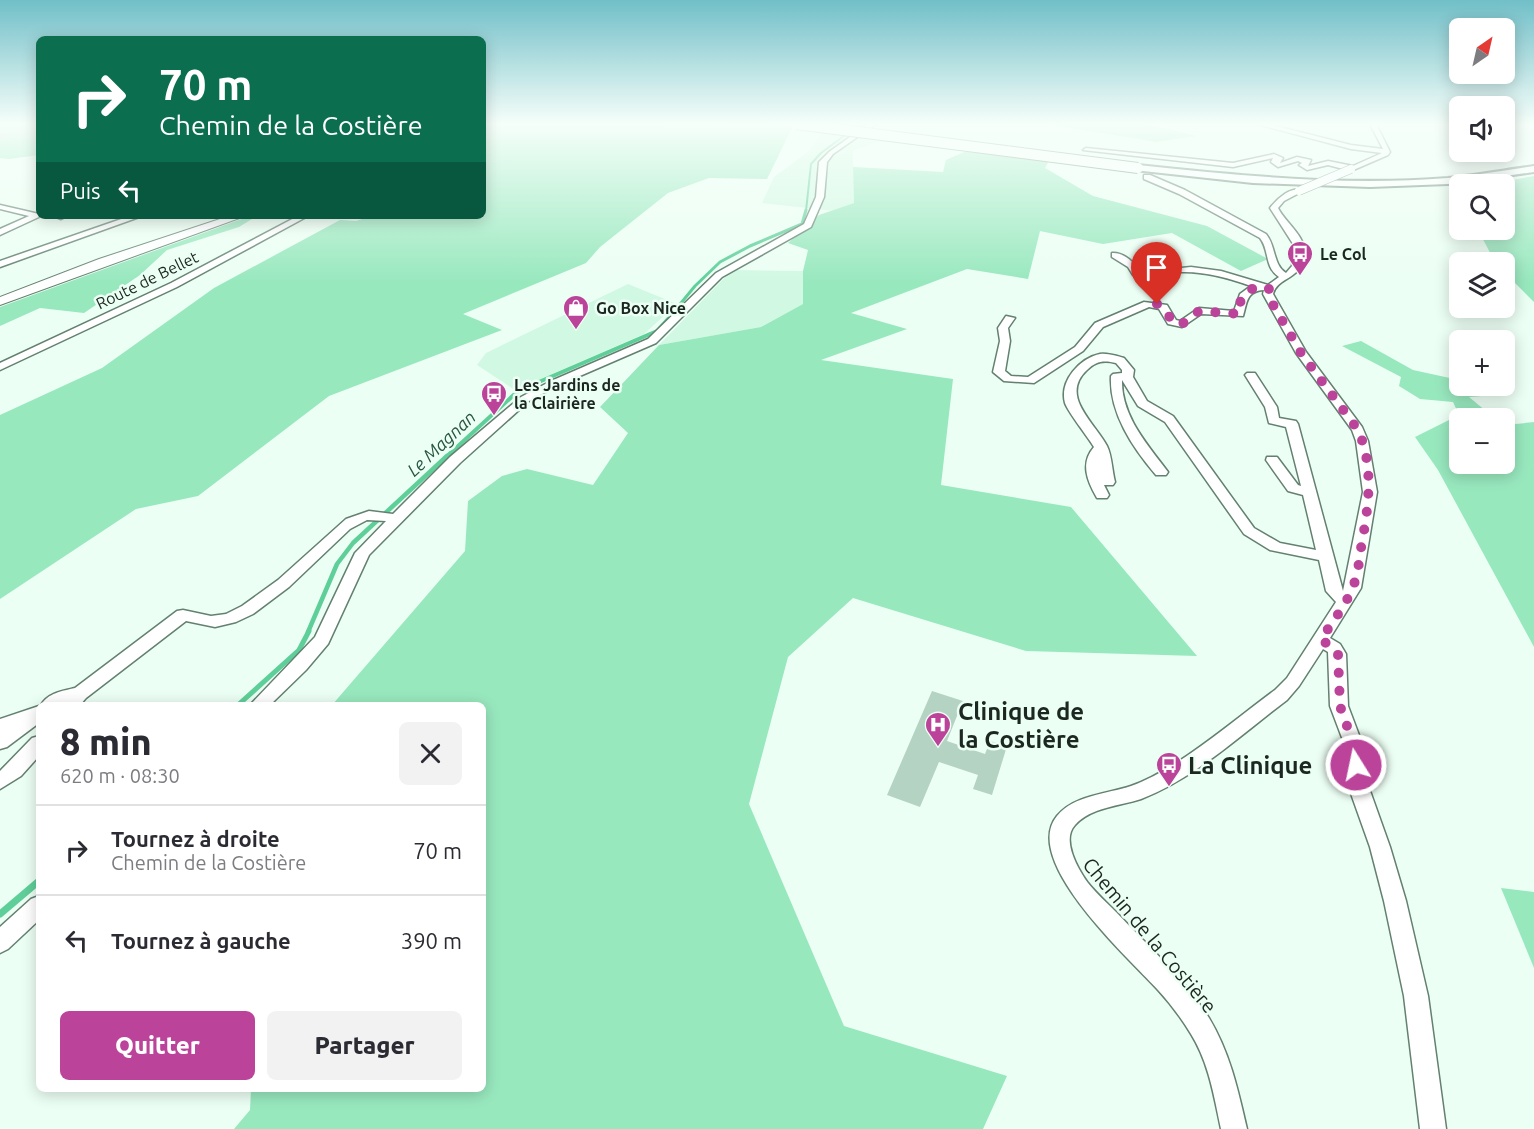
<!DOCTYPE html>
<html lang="fr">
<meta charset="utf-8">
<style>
:root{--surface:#fff;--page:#f2f2f3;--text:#2b2b33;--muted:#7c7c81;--line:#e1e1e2;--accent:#bb449a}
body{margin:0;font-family:Ubuntu,sans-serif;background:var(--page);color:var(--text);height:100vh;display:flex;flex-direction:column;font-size:22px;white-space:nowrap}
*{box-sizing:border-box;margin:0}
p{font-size:20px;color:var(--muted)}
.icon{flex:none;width:33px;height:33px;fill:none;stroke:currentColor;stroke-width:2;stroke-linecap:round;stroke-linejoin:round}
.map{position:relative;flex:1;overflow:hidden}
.sheet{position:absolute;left:36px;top:702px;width:450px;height:390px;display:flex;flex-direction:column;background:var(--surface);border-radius:9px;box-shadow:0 3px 15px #0003}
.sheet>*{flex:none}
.top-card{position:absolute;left:36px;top:36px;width:450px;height:183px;border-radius:9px;box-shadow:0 3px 15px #0003;background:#0b6e4f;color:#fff;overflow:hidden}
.needle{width:39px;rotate:34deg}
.tools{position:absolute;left:1449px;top:18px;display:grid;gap:12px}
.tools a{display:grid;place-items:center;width:66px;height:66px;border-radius:9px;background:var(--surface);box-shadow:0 3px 15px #0003;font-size:30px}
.pin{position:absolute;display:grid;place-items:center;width:51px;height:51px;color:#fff;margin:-62px -26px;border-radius:50% 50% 50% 0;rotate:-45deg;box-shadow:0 0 6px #0007}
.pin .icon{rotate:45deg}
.me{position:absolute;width:66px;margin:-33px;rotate:350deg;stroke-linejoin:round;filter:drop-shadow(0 0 4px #0008)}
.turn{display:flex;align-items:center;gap:21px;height:126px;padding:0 24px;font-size:27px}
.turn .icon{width:78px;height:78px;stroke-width:2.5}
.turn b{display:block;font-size:42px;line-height:51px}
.then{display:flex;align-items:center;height:57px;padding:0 24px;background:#0003;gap:12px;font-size:22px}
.round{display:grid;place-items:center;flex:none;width:63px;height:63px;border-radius:9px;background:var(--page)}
.summary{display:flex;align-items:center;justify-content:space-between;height:102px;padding:0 24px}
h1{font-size:36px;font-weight:800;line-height:45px}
.cta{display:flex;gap:12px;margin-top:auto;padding:12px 24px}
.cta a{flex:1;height:69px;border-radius:9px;background:var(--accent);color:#fff;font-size:24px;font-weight:800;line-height:69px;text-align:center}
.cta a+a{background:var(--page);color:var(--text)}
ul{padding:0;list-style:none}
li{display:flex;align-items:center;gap:18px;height:90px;padding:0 24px;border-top:2px solid var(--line)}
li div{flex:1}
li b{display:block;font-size:22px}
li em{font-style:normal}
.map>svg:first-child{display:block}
.built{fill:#d1f8e2}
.green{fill:#98e8be}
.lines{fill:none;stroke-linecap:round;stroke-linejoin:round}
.stream-far5{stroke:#5fcf99;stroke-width:2}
.stream-far4{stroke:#5fcf99;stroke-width:3}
.stream-far3{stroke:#5fcf99;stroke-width:4}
.stream-far2{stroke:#5fcf99;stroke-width:4.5}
.stream-far1{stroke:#5fcf99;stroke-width:5}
.stream{stroke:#5fcf99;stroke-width:7}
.building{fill:#b5d3c2}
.highway-tunnel{stroke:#c2d4ca;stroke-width:10;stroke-dasharray:10 5;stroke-linecap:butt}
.minor-casing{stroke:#638070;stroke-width:3}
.major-casing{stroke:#638070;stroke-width:2}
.highway-casing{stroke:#638070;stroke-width:4}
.minor{fill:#fff;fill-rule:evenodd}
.major{fill:#fff;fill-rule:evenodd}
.highway{fill:#fff;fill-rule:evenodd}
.minor-bridge-casing{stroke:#638070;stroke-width:9;stroke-linecap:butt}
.highway-bridge-casing{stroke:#638070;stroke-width:12;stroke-linecap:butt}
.minor-bridge{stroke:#fff;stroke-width:8}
.highway-bridge{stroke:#fff;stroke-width:10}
.route{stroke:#bb449a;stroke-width:10;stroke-dasharray:0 18}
.labels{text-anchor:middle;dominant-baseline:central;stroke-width:5;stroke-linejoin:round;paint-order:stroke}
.far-poi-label{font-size:16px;font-weight:bold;fill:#1b2720;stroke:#ecfff4;text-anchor:start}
.far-street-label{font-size:16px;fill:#1b2720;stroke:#ecfff4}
.far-water-label{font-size:18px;font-style:italic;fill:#285640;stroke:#ecfff4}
.street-label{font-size:20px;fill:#1b2720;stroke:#ecfff4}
.near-poi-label{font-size:24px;font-weight:bold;fill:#1b2720;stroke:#ecfff4;text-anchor:start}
</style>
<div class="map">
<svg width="1534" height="1129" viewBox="0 0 1534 1129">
<rect width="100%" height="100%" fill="#ecfff4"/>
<g class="built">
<path d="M823,131L886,138L853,151L854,203L834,211L762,203L774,177L809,151Z"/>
<path d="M732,270L803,271V304L761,327L659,345Z"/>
<path d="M628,284L677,304L644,334L515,390L477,365L486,353Z"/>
</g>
<g class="green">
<path d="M0,124H39V155L9,159L0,158Z"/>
<path d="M483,124L793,126L767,179L709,178L668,193L600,247L586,263L463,314L502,330L329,396L198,496L136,509L0,599V415L102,368L214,288L340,220L356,221L371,216H483Z"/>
<path d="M1045,124H1146L1197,136L1156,142Z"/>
<path d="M971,149L1050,159L1045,168L1093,196L1207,226L1268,259L1241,271L1172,233L1103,244L1040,231L1028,279L967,269L851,313L907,329L821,360L953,379L941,485L1071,507L1197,656L1026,651L853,598L788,657L749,804L844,1026L1007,1076L983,1129H234L250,1110L251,1089H483V705H332L465,551L468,501L502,476L527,469L593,485L628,433L600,407L659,345L761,327L803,304V271L808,250L788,243L819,215L854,203L853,167L943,172L946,160Z"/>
<path d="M1534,176V302L1505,273L1504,262H1495L1478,230H1504V184H1491Z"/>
<path d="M250,216H257L239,227L167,250L140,275L84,313L40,308L0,326V307Z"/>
<path d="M1361,341L1413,370L1459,380L1460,386H1481L1506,394L1469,397L1486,411L1502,418H1460V464H1504L1505,419L1516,424L1534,422V647L1438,470L1415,437L1459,415L1453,402L1420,399L1399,386L1401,377L1342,346Z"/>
<path d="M1501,888L1534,892V968Z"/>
</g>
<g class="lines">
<path class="stream-far5" d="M806,211L811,164L821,153L860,124"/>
<path class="stream-far4" d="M667,320L695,286L720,262L750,246L802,224L806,210"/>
<path class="stream-far3" d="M445,458L518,391L657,331L668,319"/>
<path class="stream-far2" d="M308,632L337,564L353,543L447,456"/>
<path class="stream-far1" d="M238,705L299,650L309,631"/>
<path class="stream" d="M0,914L39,881"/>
</g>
<path class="building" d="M932,691L963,701L947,741L985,754L990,741L1007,746L992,795L973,789L978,775L939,762L920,807L887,795Z"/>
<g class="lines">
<path class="highway-tunnel" d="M0,136L39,130"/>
<defs>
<g id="minor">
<path d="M868,124H876L833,154L827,162L824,197L811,227L722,277L656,343L559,385L529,401L460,463L369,555L328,644L306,670L270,705H250L315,637L355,553L386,521L367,520L350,529L289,587L253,614L236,622L215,627L186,621L86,698L80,705H41C48,693 62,691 75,688L177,611L183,610L211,616L226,614L242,606L278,580L346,519L369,511L393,514L450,457L521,397L551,381L648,339L716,273L804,224L816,197L819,162L829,152Z"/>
<path d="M1257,124H1268L1351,145L1383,149L1370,124H1376L1390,152L1388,155L1351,171L1328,165L1307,170L1299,165L1302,163L1298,161L1278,167L1271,162L1273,158L1233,167L1083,150L1086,148L1233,163L1274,154L1283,158L1280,163L1297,157L1311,160L1308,166L1328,161L1353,166L1382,153L1351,149Z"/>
<path d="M1144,175H1150L1185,190L1266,234C1276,246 1273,265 1286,273L1292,266L1295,247L1270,208C1277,199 1292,185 1303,191L1284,201L1278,208C1286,224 1307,236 1304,256C1301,280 1277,277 1273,294L1306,352L1362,427L1368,441L1377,492L1361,588L1330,638L1340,644L1346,654L1348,706L1362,743L1369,788L1390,847L1406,901L1428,996L1446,1129H1420L1404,996L1384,901L1370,847L1349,788L1344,743L1330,706L1328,652L1323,649L1299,686L1287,700C1243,733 1194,779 1141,799C1120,806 1091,807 1075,825C1061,840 1078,869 1088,883C1096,893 1107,903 1116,912C1148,946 1185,979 1209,1018C1230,1053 1238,1090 1247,1129H1221C1214,1096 1209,1063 1191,1034C1182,1019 1170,1003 1158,990C1131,960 1020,861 1057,816C1074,795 1107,794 1131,786C1177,770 1234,720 1275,690L1287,678L1336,602L1326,591L1319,560L1270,550L1244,534L1165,422L1138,406L1122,380C1121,416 1148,445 1168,472L1166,475H1156C1133,448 1109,413 1111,376L1113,374L1122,373V370L1116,363C1104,360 1096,361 1087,370C1059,396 1095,423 1107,446C1112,456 1112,471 1115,482L1113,485H1104L1109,495L1107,498H1097C1087,481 1080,463 1094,447C1088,437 1068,412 1065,403C1059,381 1080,358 1100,354C1108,353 1117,356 1124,358L1134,370L1133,377L1147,401L1173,416L1254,528L1280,543L1316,550L1303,495L1288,491L1266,460L1267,457H1277L1298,485L1301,486L1286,427L1269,423L1265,407L1245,375L1247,373H1255L1277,407L1279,418L1296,421L1298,424L1343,591L1363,492L1356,441L1352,430L1296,353L1263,294L1264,290C1246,291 1247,303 1243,316L1201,314L1182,327L1168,324L1159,309L1149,307L1103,327L1083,351L1034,383L1004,381L993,372L1000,341L998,328L1006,316L1015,318L1008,328L1010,341L1005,371L1011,376L1028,377L1075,347L1095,323L1144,302L1167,305L1176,320L1180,321L1199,308L1234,311L1240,294L1251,286C1229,278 1204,271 1180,272C1163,272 1150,280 1133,275L1128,267L1112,257V253C1125,252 1134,264 1142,272L1191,267L1221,271L1268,285L1279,277C1264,267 1270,251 1260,238L1179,194L1144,179Z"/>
<path d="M0,205L39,214L41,216L0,235V229L29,216L0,209Z"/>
<path d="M54,216H64L65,217L61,219Z"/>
<path d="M130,216H142L0,267V261Z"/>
<path d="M298,216H308L177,287L0,370V363L171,283Z"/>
<path d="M39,706V723L7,747L0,749V719Z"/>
<path d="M39,736V756L21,776L0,789V771L32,738Z"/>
<path d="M39,896V920L8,949L0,953V927L31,899Z"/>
</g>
<path id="major" d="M229,216H245L0,305V297L99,259Z"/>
<path id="highway" d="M1138,165C1241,176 1345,186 1448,178C1477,175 1505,170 1534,166V172L1448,184L1370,187L1253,183L1134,170V166Z"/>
</defs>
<use href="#minor" class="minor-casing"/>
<use href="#major" class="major-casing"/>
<use href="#highway" class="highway-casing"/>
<use href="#minor" class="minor"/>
<use href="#major" class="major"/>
<use href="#highway" class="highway"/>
<defs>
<path id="minor-bridge" d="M1299,191L1351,169"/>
<path id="highway-bridge" d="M796,124L1138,168"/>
</defs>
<use href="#minor-bridge" class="minor-bridge-casing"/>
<use href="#highway-bridge" class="highway-bridge-casing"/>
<use href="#minor-bridge" class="minor-bridge"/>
<use href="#highway-bridge" class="highway-bridge"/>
</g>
<linearGradient id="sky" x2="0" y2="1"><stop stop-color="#71bfc8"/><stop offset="0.44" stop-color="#f6fffa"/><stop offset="1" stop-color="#f6fffa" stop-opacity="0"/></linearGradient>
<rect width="1534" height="282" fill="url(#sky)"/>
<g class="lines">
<path class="route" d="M1157,304L1167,312L1172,322L1182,324L1199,311L1239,314C1238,295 1250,284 1269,288L1268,296L1301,353L1358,430C1375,468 1368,509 1361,548C1359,561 1358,576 1352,589C1345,607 1331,623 1321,640L1334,648L1338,654L1340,706L1353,743L1356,765"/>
</g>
<defs>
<symbol id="bus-pin" viewBox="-11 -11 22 30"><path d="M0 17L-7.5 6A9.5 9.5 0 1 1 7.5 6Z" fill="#bb449a" stroke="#ecfff4"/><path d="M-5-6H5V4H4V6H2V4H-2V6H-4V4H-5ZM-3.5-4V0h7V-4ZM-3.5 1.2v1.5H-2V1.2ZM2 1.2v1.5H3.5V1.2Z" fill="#fff"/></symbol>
<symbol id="shop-pin" viewBox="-11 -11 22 30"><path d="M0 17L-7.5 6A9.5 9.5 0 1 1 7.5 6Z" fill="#bb449a" stroke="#ecfff4"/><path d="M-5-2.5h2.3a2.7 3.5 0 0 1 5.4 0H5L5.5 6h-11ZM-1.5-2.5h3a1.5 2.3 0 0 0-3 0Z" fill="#fff"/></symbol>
<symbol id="hospital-pin" viewBox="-11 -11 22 30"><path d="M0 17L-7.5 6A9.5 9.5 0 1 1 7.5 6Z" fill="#bb449a" stroke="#ecfff4"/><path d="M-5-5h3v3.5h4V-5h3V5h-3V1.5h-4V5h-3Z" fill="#fff"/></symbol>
</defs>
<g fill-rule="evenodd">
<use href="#bus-pin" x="1285" y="239" width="30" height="40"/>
<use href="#shop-pin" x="561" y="293" width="30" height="40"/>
<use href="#bus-pin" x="479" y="379" width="30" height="40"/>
<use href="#hospital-pin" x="923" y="710" width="30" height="40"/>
<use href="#bus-pin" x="1154" y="750" width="30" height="40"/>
</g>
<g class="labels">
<g class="far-poi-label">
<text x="1320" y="254">Le Col</text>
<text x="596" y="308">Go Box Nice</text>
<text x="514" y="385">Les Jardins de<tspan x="514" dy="18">la Clairière</tspan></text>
</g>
<g class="far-street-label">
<text transform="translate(147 280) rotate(-26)">Route de Bellet</text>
</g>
<g class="far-water-label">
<text transform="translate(441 443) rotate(-43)">Le Magnan</text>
</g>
<g class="street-label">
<text transform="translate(1150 935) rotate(50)">Chemin de la Costière</text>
</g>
<g class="near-poi-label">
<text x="958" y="711">Clinique de<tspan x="958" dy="28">la Costière</tspan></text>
<text x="1188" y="765">La Clinique</text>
</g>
</g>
</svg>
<div class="tools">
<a><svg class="needle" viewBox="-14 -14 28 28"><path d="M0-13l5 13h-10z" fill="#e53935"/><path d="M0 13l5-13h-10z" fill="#7c7c81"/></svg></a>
<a><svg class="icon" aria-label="sound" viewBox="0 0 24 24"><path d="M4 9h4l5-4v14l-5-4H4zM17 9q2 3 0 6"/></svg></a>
<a><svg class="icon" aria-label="search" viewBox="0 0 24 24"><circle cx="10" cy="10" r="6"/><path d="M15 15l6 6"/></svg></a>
<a><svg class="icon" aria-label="layers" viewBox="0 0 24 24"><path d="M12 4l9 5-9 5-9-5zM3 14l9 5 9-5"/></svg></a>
<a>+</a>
<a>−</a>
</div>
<div class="pin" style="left:1157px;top:304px;background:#d93025"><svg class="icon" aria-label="arrive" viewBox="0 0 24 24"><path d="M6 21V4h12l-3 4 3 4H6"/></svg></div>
<svg class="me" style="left:1356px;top:765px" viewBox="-20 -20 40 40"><circle r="17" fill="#bb449a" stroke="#fff" stroke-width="3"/><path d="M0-11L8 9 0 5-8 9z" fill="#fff"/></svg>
<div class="top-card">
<div class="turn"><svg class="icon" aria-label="right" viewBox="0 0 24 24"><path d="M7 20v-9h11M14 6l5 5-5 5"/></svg><div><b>70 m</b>Chemin de la Costière</div></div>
<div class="then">Puis<svg class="icon" aria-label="left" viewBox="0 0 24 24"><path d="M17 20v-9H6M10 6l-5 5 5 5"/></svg></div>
</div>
<section class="sheet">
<div class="summary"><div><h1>8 min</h1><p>620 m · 08:30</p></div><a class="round"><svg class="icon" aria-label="close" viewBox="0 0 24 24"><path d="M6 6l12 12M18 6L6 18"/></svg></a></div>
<ul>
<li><svg class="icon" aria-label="right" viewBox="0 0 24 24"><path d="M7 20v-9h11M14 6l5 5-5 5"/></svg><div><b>Tournez à droite</b><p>Chemin de la Costière</p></div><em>70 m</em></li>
<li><svg class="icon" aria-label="left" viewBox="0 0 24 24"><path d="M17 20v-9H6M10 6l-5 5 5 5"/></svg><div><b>Tournez à gauche</b></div><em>390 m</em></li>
</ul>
<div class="cta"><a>Quitter</a><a>Partager</a></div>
</section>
</div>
